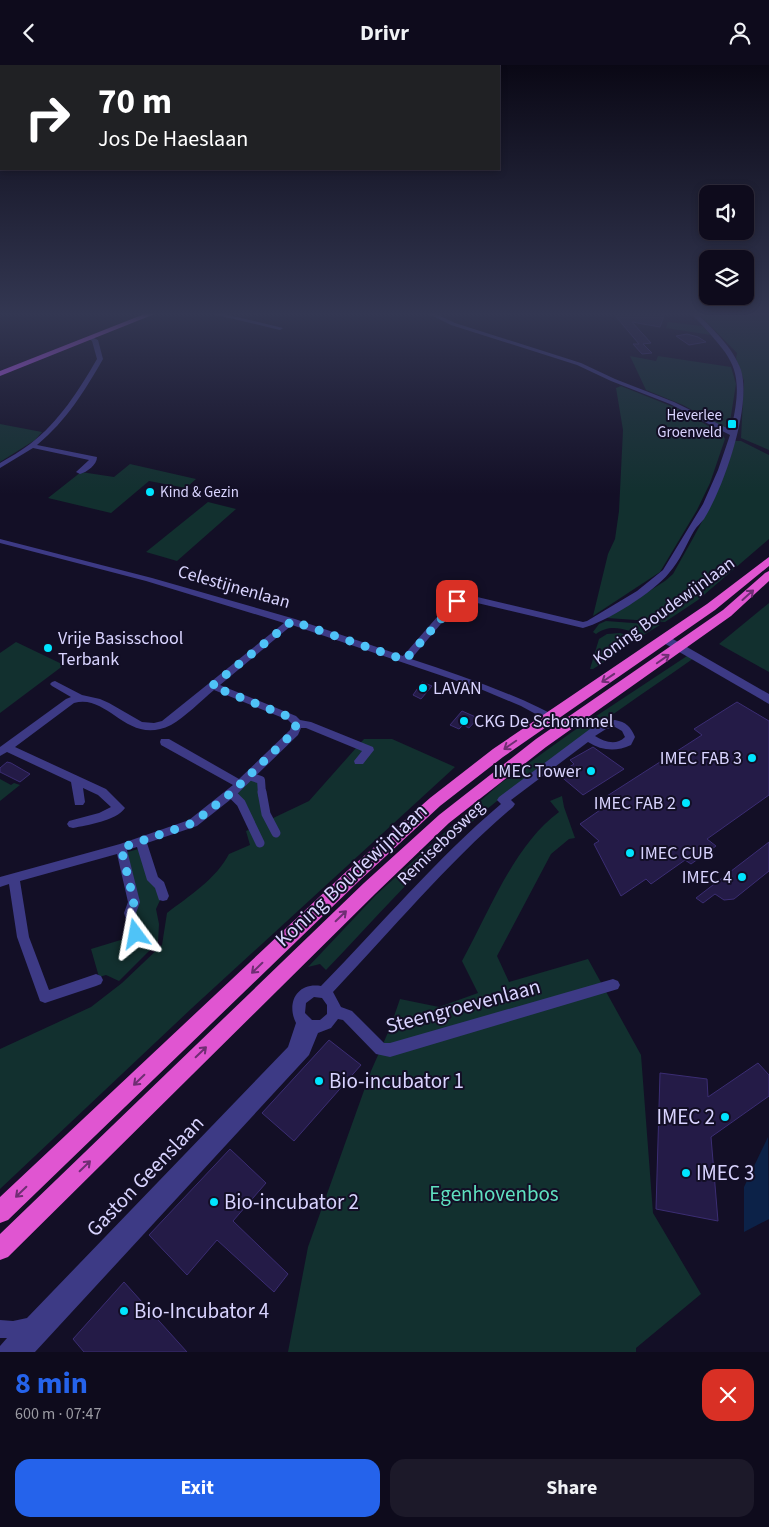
<!DOCTYPE html>
<meta charset="utf-8">
<style>
:root{--surface:#0e0b1c;--page:#1c1929;--text:#f1f3f6;--muted:#9b9ba3;--line:#2e2b3b;--accent:#2563eb}
body{margin:0;font-family:"Source Sans 3",sans-serif;background:var(--page);color:var(--text);height:100vh;display:flex;flex-direction:column;font-size:19px;white-space:nowrap}
*{box-sizing:border-box;margin:0}
p{font-size:16px;color:var(--muted)}
.icon{flex:none;width:28px;height:28px;fill:none;stroke:currentColor;stroke-width:2;stroke-linecap:round;stroke-linejoin:round}
.map{position:relative;height:1287px;overflow:hidden}
.side{display:flex;flex-direction:column;background:var(--surface);flex:1}
.side>*{flex:none}
.guide{position:absolute;left:0px;top:0px;width:500px;height:105px;box-shadow:0 2px 8px #0003,0 0 0 1px var(--line);background:#202124;color:#fff;overflow:hidden}
.controls{position:absolute;left:699px;top:120px;display:grid;gap:10px}
.controls a{display:grid;place-items:center;width:55px;height:55px;border-radius:10px;background:var(--surface);box-shadow:0 2px 8px #0003,0 0 0 1px var(--line);font-size:25px}
.pin{position:absolute;display:grid;place-items:center;width:42px;height:42px;color:#fff;margin:-21px;border-radius:10px;box-shadow:0 2px 8px #0006}
.me{position:absolute;width:55px;margin:-28px;rotate:347deg;stroke-linejoin:round;filter:drop-shadow(0 0 4px #0008)}
.turn{display:flex;align-items:center;gap:18px;height:105px;padding:0 15px;font-size:22px}
.turn .icon{width:65px;height:65px;stroke-width:2.5}
.turn b{display:block;font-size:35px;line-height:42px}
.round{display:grid;place-items:center;flex:none;width:52px;height:52px;border-radius:15px;background:var(--page)}
.summary{display:flex;align-items:center;justify-content:space-between;height:85px;padding:0 15px}
h1{font-size:30px;font-weight:700;line-height:38px;color:var(--accent)}
.primary-button{display:flex;gap:10px;margin-top:auto;padding:10px 15px}
.primary-button a{flex:1;height:58px;border-radius:15px;background:var(--accent);color:#fff;font-size:20px;font-weight:700;line-height:58px;text-align:center}
.primary-button a+a{background:var(--page);color:var(--text)}
header{display:flex;justify-content:space-between;align-items:center;height:65px;padding:0 15px;background:var(--surface);font-size:22px;font-weight:700}
.map>svg:first-child{display:block}
.green{fill:#12302f}
.water{fill:#0c2248}
.building{fill:#241b47;stroke:#3b2d73}
.lines{fill:none;stroke-linecap:round;stroke-linejoin:round}
.pedestrian-far1{stroke:#3d3a85;stroke-width:8}
.pedestrian{stroke:#3d3a85;stroke-width:9}
.minor{fill:#3d3a85;fill-rule:evenodd}
.tertiary{fill:#3d3a85;fill-rule:evenodd}
.primary{fill:#c25bff;fill-rule:evenodd}
.trunk{fill:#e055d1;fill-rule:evenodd}
.oneway{stroke:#6f2e73}
.route{stroke:#4fc3f7;stroke-width:9;stroke-dasharray:0 16.2}
.poi-dot{fill:#00e5ff;stroke:#130f26;stroke-width:2}
.labels{text-anchor:middle;dominant-baseline:central;stroke-width:4;stroke-linejoin:round;paint-order:stroke}
.far-poi-label{font-size:15px;fill:#d9d4ff;stroke:#130f26;text-anchor:end}
.street-label{font-size:18px;fill:#d9d4ff;stroke:#130f26}
.poi-label{font-size:18px;fill:#d9d4ff;stroke:#130f26;text-anchor:start}
.near-street-label{font-size:21px;fill:#d9d4ff;stroke:#130f26}
.near-poi-label{font-size:21px;fill:#d9d4ff;stroke:#130f26;text-anchor:start}
.near-park-label{font-size:21px;fill:#5fe0c0;stroke:#130f26}
</style>
<header><svg class="icon" aria-label="back" viewBox="0 0 24 24"><path d="M15 5l-7 7 7 7"/></svg>Drivr<svg class="icon" aria-label="person" viewBox="0 0 24 24"><circle cx="12" cy="8" r="4"/><path d="M4 21q1-7 8-7t8 7"/></svg></header>
<div class="map">
<svg width="769" height="1287" viewBox="0 0 769 1287">
<rect width="100%" height="100%" fill="#130f26"/>
<g class="green">
<path d="M698,248H769V385L741,373L744,316L736,293L737,288Z"/>
<path d="M668,257L702,261L711,270L666,263Z"/>
<path d="M630,291L656,296L658,291L731,302L736,319L729,363H725L683,340L646,325Z"/>
<path d="M621,321L681,345L722,369L725,374L710,418L697,445L660,507L593,551L608,489L615,474L619,446L623,365L616,323Z"/>
<path d="M0,359L42,367L35,375L0,397Z"/>
<path d="M735,376H741L769,390V474L698,535L665,557L607,553L665,516L673,509C697,466 722,424 735,376Z"/>
<path d="M130,399L196,414L186,423L149,416L111,448L48,433L81,407L114,412Z"/>
<path d="M208,437L236,444L177,496L146,487Z"/>
<path d="M769,538V607L719,579Z"/>
<path d="M606,556L660,560L642,571C627,564 610,558 596,569L593,567L599,559Z"/>
<path d="M620,568L633,572L615,590L593,604H590L599,574L607,569Z"/>
<path d="M16,577L64,600L0,648V588Z"/>
<path d="M687,591L694,593C618,646 541,697 472,757C419,803 374,855 326,905L320,899L308,902L376,830L456,757L501,718L572,667Z"/>
<path d="M364,674H392L455,702L192,943L0,1124V984L91,942L122,918L162,880L167,848C189,831 216,814 229,789L250,780L246,766L251,764L235,730L249,711L261,715L269,755L309,736Z"/>
<path d="M0,714L11,720L14,718L20,720L0,736Z"/>
<path d="M562,731L564,742L575,773L569,774L551,789L497,891L509,917L588,894L641,990L653,1148L701,1229L636,1283V1287H288L308,1182L371,1006L390,963L400,934L439,942L478,928L462,896C489,847 514,780 559,747L550,736Z"/>
<path d="M142,783L162,831L156,844L159,859L158,877L119,916L106,910L99,912L91,884L137,870L124,788Z"/>
</g>
<path class="water" d="M768,1072L769,1154L744,1167V1122Z"/>
<g class="building">
<path d="M613,248H665L660,262L632,257L651,278L643,279L652,288L642,289L633,279H639Z"/>
<path d="M687,269L698,272L706,277L689,280L676,271Z"/>
<path d="M422,617L432,621L421,634L413,630Z"/>
<path d="M737,637L769,656V730L707,774L716,781L691,799L685,795L651,819L646,814L621,831L594,779L599,776L580,759L613,736L607,731L702,670L694,664Z"/>
<path d="M462,646L478,653L469,663L463,660L459,664L450,660Z"/>
<path d="M593,682L624,704L583,730L558,709L574,699L570,695Z"/>
<path d="M7,697L11,698L30,709L20,717L0,707V703Z"/>
<path d="M769,777V806L734,834L724,835L715,829L703,838L696,833Z"/>
<path d="M329,975L361,1000L294,1076L262,1048Z"/>
<path d="M758,998L769,1010V1031L711,1072L718,1156L656,1144L660,1008L707,1014L708,1032Z"/>
<path d="M230,1084L266,1118L233,1156L288,1209L274,1227L217,1175L187,1210L149,1170Z"/>
<path d="M124,1217L187,1287H84L73,1274Z"/>
</g>
<g class="lines">
<path class="pedestrian-far1" d="M249,711L261,715L262,729"/>
<g class="pedestrian">
<path d="M262,727L266,749L276,768"/>
<path d="M231,728L241,738L260,778"/>
</g>
<g class="minor">
<path d="M208,248H220L283,263L280,265Z"/>
<path d="M427,248H434L455,258L581,298L615,314L674,337L731,365C746,300 732,294 691,248H697C713,265 733,282 741,305C752,341 724,422 704,454C701,458 697,461 694,466C686,480 680,496 669,508C654,527 606,557 583,563L473,537H464L457,540L411,594C465,612 519,630 569,658L570,661L569,664L565,665L521,641L478,623L292,560L220,620L296,651L300,655L311,657L373,682L374,685L363,699H355L354,696L362,686L306,663H301L298,670L235,731L197,761L147,778L158,812L164,817L169,831L167,835L163,836L159,835L155,823L147,815L137,782L127,785L140,837L136,848L142,869L140,873L136,874L132,873L124,848L128,837L117,789L20,816L29,872L49,925L96,909L101,911L103,915L101,919L96,921L45,938L40,936L17,872L9,819L0,822V812L120,779L189,755L233,720L161,680L160,677L161,674H169L239,714L290,665L292,659L288,655L214,625C201,636 185,652 171,660C127,682 109,628 74,638L15,682L106,724L125,743C116,756 87,760 73,763L69,762L67,759L69,756L99,748L111,742L98,730L83,723L85,737L83,740H75L71,717L7,687L0,691V682L66,634L71,632L52,621L50,619L52,617L55,616L82,630L100,634L109,638L142,657L154,658L162,656L284,558L146,516L0,478V474L152,513L295,554L403,591L451,536L462,531H473L583,557L587,556L637,526L663,505L703,439L718,405L730,370L670,339L611,316L577,300L451,260Z"/>
<path d="M92,272L98,275L103,294C84,327 67,355 37,380L97,392C97,400 87,407 80,409L76,407L89,395L33,383L0,403V398C10,392 21,386 30,379C59,357 79,325 97,294L92,276L89,274Z"/>
<path d="M615,655C626,657 631,662 635,672L631,680C616,687 602,686 588,677L511,735L515,739L513,742C447,798 393,864 333,927L341,942L352,946L384,978H390L613,914L618,916L620,920L618,924L390,992L376,989L343,955L338,954L331,963L318,968L309,990L35,1287H0V1281L7,1273H0V1255L13,1256L27,1253L288,982L296,958C286,938 297,917 321,921C381,860 436,794 501,739L497,735L499,732L598,658ZM615,662L622,666L625,672C616,681 605,677 595,671L606,664ZM314,932L322,933L327,940V949L320,955H312L305,948L306,938Z"/>
</g>
<path class="tertiary" d="M666,570L769,629V639L662,577L660,574L662,571Z"/>
<path class="primary" d="M147,248H157L0,311V306Z"/>
<g class="trunk">
<path d="M769,492V501L715,545L503,692L440,741L359,816L8,1155L0,1158V1132L347,806L430,733L493,684L707,539Z"/>
<path d="M769,506V516L731,551L546,682L449,758L376,828L8,1192L0,1195V1169L364,818L439,750L536,674L723,545L765,508Z"/>
</g>
</g>
<defs><path id="oneway-shaft" d="M-6 0H5M1.5-3L5.5 0L1.5 3" fill="none" stroke-width="1.6" stroke-linecap="round" stroke-linejoin="round" transform="scale(1.25)"/></defs>
<g class="oneway">
<use href="#oneway-shaft" transform="translate(748 530) rotate(-42)"/>
<use href="#oneway-shaft" transform="translate(663 594) rotate(-35)"/>
<use href="#oneway-shaft" transform="translate(608 613) rotate(146)"/>
<use href="#oneway-shaft" transform="translate(510 680) rotate(145)"/>
<use href="#oneway-shaft" transform="translate(341 851) rotate(-44)"/>
<use href="#oneway-shaft" transform="translate(257 903) rotate(136)"/>
<use href="#oneway-shaft" transform="translate(201 987) rotate(-44)"/>
<use href="#oneway-shaft" transform="translate(139 1015) rotate(136)"/>
<use href="#oneway-shaft" transform="translate(85 1101) rotate(-44)"/>
<use href="#oneway-shaft" transform="translate(21 1127) rotate(136)"/>
</g>
<linearGradient id="sky" x2="0" y2="1"><stop stop-color="#0a0815"/><stop offset="0.58" stop-color="#333752"/><stop offset="1" stop-color="#333752" stop-opacity="0"/></linearGradient>
<rect width="769" height="429" fill="url(#sky)"/>
<g class="lines">
<path class="route" d="M136,869L130,848L134,837L121,783L193,758L231,728L294,667L296,662L292,653L212,621L292,556L405,595L457,536"/>
</g>
<g class="poi-dot">
<rect x="727" y="354" width="10" height="10" rx="2.5"/>
<circle cx="150" cy="427" r="5"/>
<circle cx="48" cy="583" r="5"/>
<circle cx="423" cy="623" r="5"/>
<circle cx="464" cy="656" r="5"/>
<circle cx="752" cy="693" r="5"/>
<circle cx="591" cy="706" r="5"/>
<circle cx="686" cy="738" r="5"/>
<circle cx="630" cy="788" r="5"/>
<circle cx="742" cy="812" r="5"/>
<circle cx="319" cy="1016" r="5"/>
<circle cx="725" cy="1052" r="5"/>
<circle cx="686" cy="1108" r="5"/>
<circle cx="214" cy="1137" r="5"/>
<circle cx="124" cy="1246" r="5"/>
</g>
<g class="labels">
<g class="far-poi-label">
<text x="722" y="350">Heverlee<tspan x="722" dy="17">Groenveld</tspan></text>
<text x="160" y="427" text-anchor="start">Kind &amp; Gezin</text>
</g>
<g class="street-label">
<text transform="translate(234 522) rotate(16)">Celestijnenlaan</text>
<text transform="translate(664 546) rotate(-36)">Koning Boudewijnlaan</text>
<text transform="translate(441 778) rotate(-44)">Remisebosweg</text>
</g>
<g class="poi-label">
<text x="58" y="573">Vrije Basisschool<tspan x="58" dy="21">Terbank</tspan></text>
<text x="433" y="623">LAVAN</text>
<text x="474" y="656">CKG De Schommel</text>
<text x="742" y="693" text-anchor="end">IMEC FAB 3</text>
<text x="581" y="706" text-anchor="end">IMEC Tower</text>
<text x="676" y="738" text-anchor="end">IMEC FAB 2</text>
<text x="640" y="788">IMEC CUB</text>
<text x="732" y="812" text-anchor="end">IMEC 4</text>
</g>
<g class="near-street-label">
<text transform="translate(351 810) rotate(-43)">Koning Boudewijnlaan</text>
<text transform="translate(463 941) rotate(-15)">Steengroevenlaan</text>
<text transform="translate(145 1111) rotate(-46)">Gaston Geenslaan</text>
</g>
<g class="near-poi-label">
<text x="329" y="1016">Bio-incubator 1</text>
<text x="715" y="1052" text-anchor="end">IMEC 2</text>
<text x="696" y="1108">IMEC 3</text>
<text x="224" y="1137">Bio-incubator 2</text>
<text x="134" y="1246">Bio-Incubator 4</text>
</g>
<g class="near-park-label">
<text x="494" y="1129">Egenhovenbos</text>
</g>
</g>
</svg>
<div class="controls">
<a><svg class="icon" aria-label="sound" viewBox="0 0 24 24"><path d="M4 9h4l5-4v14l-5-4H4zM17 9q2 3 0 6"/></svg></a>
<a><svg class="icon" aria-label="layers" viewBox="0 0 24 24"><path d="M12 4l9 5-9 5-9-5zM3 14l9 5 9-5"/></svg></a>
</div>
<div class="pin" style="left:457px;top:536px;background:#d93025"><svg class="icon" aria-label="arrive" viewBox="0 0 24 24"><path d="M6 21V4h12l-3 4 3 4H6"/></svg></div>
<svg class="me" style="left:136px;top:869px" viewBox="-20 -20 40 40"><path d="M0-17L14 15 0 8-14 15z" fill="#4fc3f7" stroke="#fff" stroke-width="4"/></svg>
<div class="guide">
<div class="turn"><svg class="icon" aria-label="right" viewBox="0 0 24 24"><path d="M7 20v-9h11M14 6l5 5-5 5"/></svg><div><b>70 m</b>Jos De Haeslaan</div></div>
</div>
</div>
<section class="side">
<div class="summary"><div><h1>8 min</h1><p>600 m · 07:47</p></div><a class="round" style="background:#d93025;color:#fff"><svg class="icon" aria-label="close" viewBox="0 0 24 24"><path d="M6 6l12 12M18 6L6 18"/></svg></a></div>
<div class="primary-button"><a>Exit</a><a>Share</a></div>
</section>
